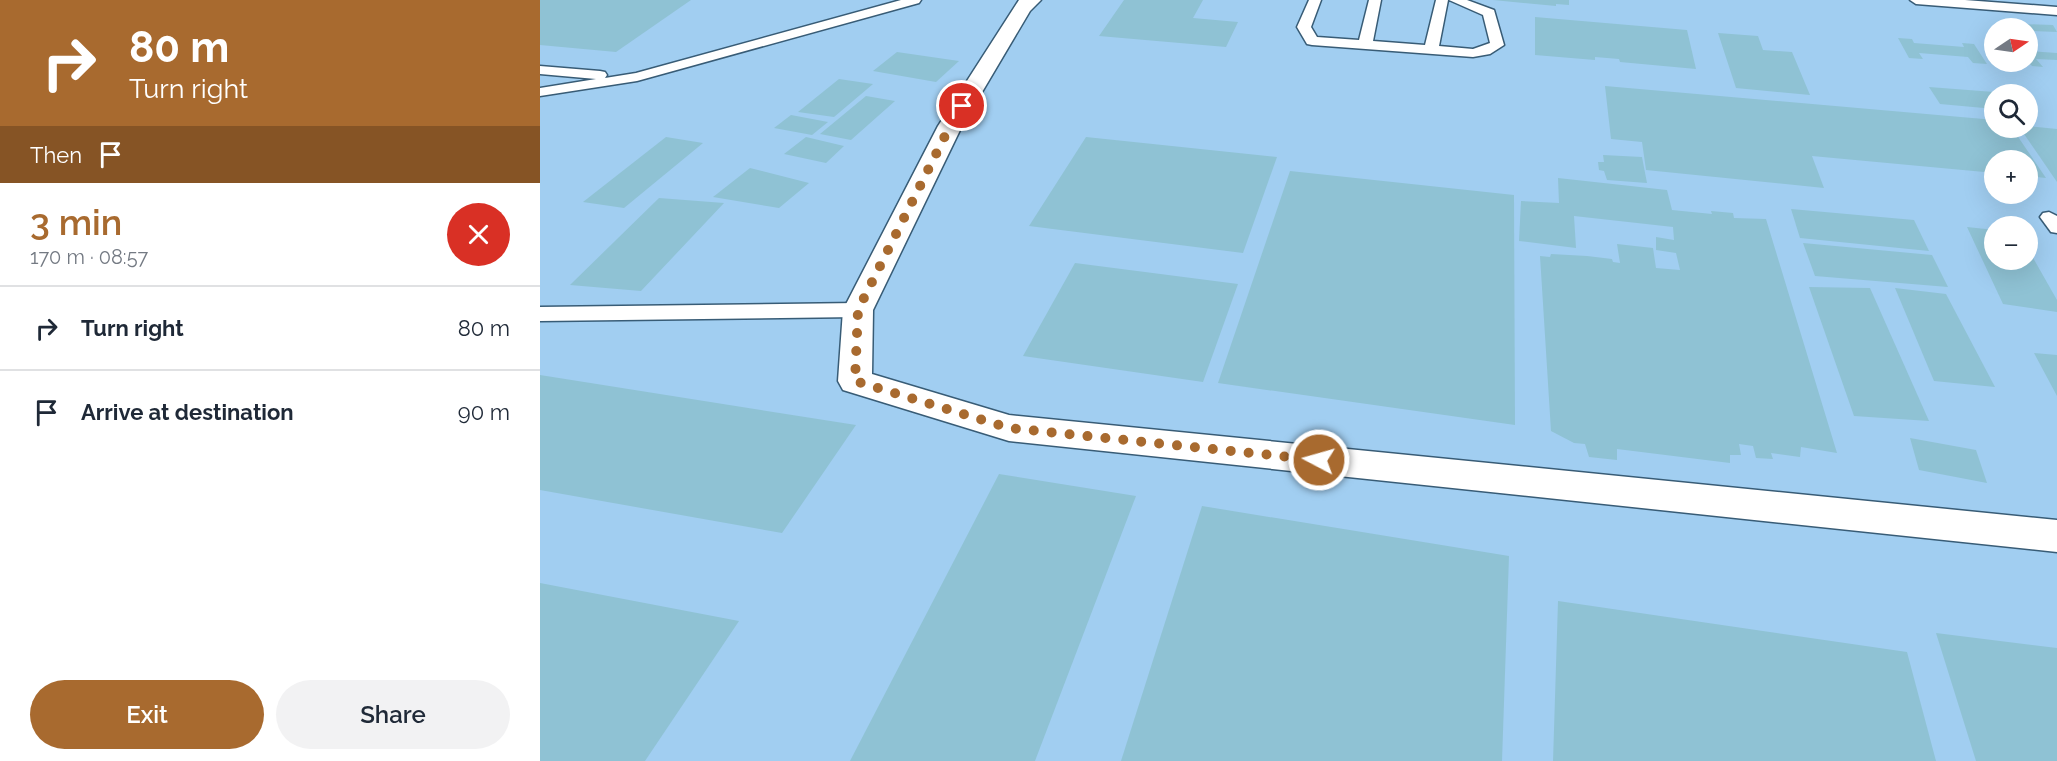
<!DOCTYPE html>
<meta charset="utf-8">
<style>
:root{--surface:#fff;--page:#f2f2f3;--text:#1f2937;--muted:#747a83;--line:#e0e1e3;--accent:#a86a2f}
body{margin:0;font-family:Raleway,sans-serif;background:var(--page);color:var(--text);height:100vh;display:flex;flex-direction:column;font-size:22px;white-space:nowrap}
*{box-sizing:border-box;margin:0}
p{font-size:20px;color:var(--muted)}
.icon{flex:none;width:33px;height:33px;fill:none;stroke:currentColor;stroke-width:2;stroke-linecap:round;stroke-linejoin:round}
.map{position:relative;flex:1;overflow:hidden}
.sheet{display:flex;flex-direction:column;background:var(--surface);width:540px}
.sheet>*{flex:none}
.guide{background:#a86a2f;color:#fff;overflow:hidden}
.needle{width:39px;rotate:77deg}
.fabs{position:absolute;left:1444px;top:18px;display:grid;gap:12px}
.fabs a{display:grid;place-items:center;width:54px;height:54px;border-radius:50%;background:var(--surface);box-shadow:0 6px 24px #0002;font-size:30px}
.pin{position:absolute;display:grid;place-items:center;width:51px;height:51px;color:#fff;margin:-26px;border:3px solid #fff;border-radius:50%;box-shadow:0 2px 6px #0007}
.me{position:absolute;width:66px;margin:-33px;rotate:276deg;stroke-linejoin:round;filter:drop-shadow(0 0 4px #0008)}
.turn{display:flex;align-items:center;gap:21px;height:126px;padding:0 30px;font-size:27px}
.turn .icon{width:78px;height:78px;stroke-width:2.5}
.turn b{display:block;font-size:42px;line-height:51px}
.then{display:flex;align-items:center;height:57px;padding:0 30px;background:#0003;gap:12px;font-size:22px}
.round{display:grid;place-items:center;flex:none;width:63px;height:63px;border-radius:32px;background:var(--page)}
.head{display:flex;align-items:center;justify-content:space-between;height:102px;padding:0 30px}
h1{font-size:36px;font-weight:600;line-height:45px;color:var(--accent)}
.primary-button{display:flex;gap:12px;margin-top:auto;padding:12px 30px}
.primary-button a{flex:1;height:69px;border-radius:36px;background:var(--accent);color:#fff;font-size:24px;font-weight:600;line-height:69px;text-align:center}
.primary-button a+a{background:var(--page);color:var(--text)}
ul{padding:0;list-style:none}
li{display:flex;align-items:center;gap:18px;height:84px;padding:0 30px;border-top:2px solid var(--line)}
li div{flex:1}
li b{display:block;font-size:22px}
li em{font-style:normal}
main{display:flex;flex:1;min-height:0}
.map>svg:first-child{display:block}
.built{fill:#a1cef1;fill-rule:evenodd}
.building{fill:#8fc2d4}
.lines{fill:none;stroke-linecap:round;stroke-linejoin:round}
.service-casing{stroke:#385c76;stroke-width:3}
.minor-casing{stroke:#385c76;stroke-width:3}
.service{fill:#fff;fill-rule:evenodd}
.minor{fill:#fff;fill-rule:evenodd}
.route{stroke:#a86a2f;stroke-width:10;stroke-dasharray:0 18}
</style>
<main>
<section class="sheet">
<div class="guide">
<div class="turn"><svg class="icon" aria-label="right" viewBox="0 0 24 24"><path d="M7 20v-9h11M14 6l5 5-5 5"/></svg><div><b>80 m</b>Turn right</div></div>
<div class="then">Then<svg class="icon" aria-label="arrive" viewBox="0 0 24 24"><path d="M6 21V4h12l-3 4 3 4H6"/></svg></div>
</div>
<div class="head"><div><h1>3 min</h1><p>170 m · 08:57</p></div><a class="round" style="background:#d93025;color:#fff"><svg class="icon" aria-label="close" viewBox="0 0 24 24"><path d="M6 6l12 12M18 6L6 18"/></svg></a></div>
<ul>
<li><svg class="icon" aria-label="right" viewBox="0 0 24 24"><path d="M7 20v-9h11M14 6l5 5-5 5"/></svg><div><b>Turn right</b></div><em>80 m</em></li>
<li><svg class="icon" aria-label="arrive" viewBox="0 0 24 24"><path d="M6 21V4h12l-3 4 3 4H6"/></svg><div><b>Arrive at destination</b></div><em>90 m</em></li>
</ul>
<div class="primary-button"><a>Exit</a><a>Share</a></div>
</section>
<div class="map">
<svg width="1517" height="761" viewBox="0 0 1517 761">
<rect width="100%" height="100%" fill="#b4dbfa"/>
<path class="built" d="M0,0H1517V761H0ZM1455,28H1488V62H1455ZM1455,94H1488V128H1455ZM1455,160H1488V194H1455ZM1455,226H1488V260H1455Z"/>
<g class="building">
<path d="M0,0H151L76,52L0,45Z"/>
<path d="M584,0H663L653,18L698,22L686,47L559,36Z"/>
<path d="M953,0H1029V5L1016,4V6Z"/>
<path d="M995,17L1147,30L1156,69L1080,62L1079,59L1055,57V60L995,55Z"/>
<path d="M1482,24L1513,25L1517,32L1490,31Z"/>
<path d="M1178,33L1218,36L1223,50L1252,52L1270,95L1196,88Z"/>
<path d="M1358,38L1372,39L1374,43L1424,47L1422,43L1434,44L1447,64L1433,63L1428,57L1379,53L1383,59L1369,58Z"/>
<path d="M1488,48L1490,51L1517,53V60L1496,59L1503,67L1492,66L1488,62Z"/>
<path d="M357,52L419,61L396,82L333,71Z"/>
<path d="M299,79L333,84L294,117L258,112Z"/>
<path d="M1065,86L1455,120V128H1472L1506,178L1488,176V160H1455V173L1272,156L1284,188L1106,170L1102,142L1071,139Z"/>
<path d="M1389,87L1454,92L1456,94L1455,109L1400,104Z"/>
<path d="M326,96L355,101L311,140L280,134Z"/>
<path d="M251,115L288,122L272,135L234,128Z"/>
<path d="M1488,126L1517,129V182L1480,128Z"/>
<path d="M126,137L163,143L84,208L43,202Z"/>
<path d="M266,137L304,146L286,163L244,154Z"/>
<path d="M546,137L737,157L703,253L489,226Z"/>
<path d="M1063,155L1102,157L1107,183L1067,180L1064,171L1059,170L1058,162H1064Z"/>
<path d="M210,168L269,183L239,208L173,197Z"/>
<path d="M750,171L974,195L975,425L678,383Z"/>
<path d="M1018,178L1127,190L1132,210L1172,214L1171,211L1193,213L1194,218L1226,219L1297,453L1261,447L1260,457L1231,453L1233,459L1216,458L1213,446L1199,444L1201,455H1190V463L1077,449V460L1049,457L1045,444L1034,443L1011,431L1000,256L1010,257L1011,254L1047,256L1072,259L1073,262L1080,263L1077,244L1113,248L1116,268L1140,270L1136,253L1116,250V237L1134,240L1133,227L1034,216L1036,248L979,241L981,201L1019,203Z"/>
<path d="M119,198L184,203L101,291L30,285Z"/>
<path d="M1251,209L1374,220L1389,251L1260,238Z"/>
<path d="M1427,227L1455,230V260H1488V249L1517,300V312L1463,304Z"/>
<path d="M1263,243L1392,255L1408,287L1275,276Z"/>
<path d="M535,263L698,284L663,382L483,356Z"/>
<path d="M1269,287L1330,288L1389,421L1314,416Z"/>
<path d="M1355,288L1406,294L1455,387L1394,381Z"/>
<path d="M1494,353L1517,355V396Z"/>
<path d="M0,375L316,425L242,533L0,490Z"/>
<path d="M1370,438L1436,450L1447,483L1379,470Z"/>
<path d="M459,474L596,496L495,761H310Z"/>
<path d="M662,506L969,556L962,761H581Z"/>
<path d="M0,583L199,621L105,761H0Z"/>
<path d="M1018,601L1367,652L1396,761H1013Z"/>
<path d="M1396,633L1517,648V761H1436Z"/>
</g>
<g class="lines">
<defs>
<g id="service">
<path d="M361,0H381L379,3L97,81L0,96V88L56,79L0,74V66L60,71L65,72L67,75L65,78L96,73Z"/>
<path d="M769,0H781L771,27L777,37L819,40L829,0H841L833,41L885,45L896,0H908L899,46L933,49L950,43L943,15L909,0H927L954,10L964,45L950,54L933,57L772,45L767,44L757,27Z"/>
<path d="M1370,0H1425L1517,7V15L1376,4Z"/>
<path d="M1509,212L1517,216V233L1511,232L1500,217L1503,213Z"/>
<path d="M318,303L325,305L328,310L325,315L318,317L0,321V307Z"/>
</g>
<path id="minor" d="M479,0H501L490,11L422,126L333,310L332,374L469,415L1517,520V552L469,441L303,390L298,381L303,310L398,126Z"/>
</defs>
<use href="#service" class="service-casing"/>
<use href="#minor" class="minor-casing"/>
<use href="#service" class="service"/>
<use href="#minor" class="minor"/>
</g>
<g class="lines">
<path class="route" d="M422,106L410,126L318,310L315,381L469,428L779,460"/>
</g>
</svg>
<div class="fabs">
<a><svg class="needle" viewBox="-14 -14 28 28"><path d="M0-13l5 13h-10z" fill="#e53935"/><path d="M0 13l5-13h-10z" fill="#747a83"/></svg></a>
<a><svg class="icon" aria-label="search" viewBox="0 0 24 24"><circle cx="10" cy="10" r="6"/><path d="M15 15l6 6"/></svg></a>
<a>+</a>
<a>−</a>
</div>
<div class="pin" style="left:422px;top:106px;background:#d93025"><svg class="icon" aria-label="arrive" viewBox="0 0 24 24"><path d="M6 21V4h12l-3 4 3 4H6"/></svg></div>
<svg class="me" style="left:779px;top:460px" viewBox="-20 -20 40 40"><circle r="17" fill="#a86a2f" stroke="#fff" stroke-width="3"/><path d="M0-11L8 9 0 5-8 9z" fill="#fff"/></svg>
</div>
</main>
